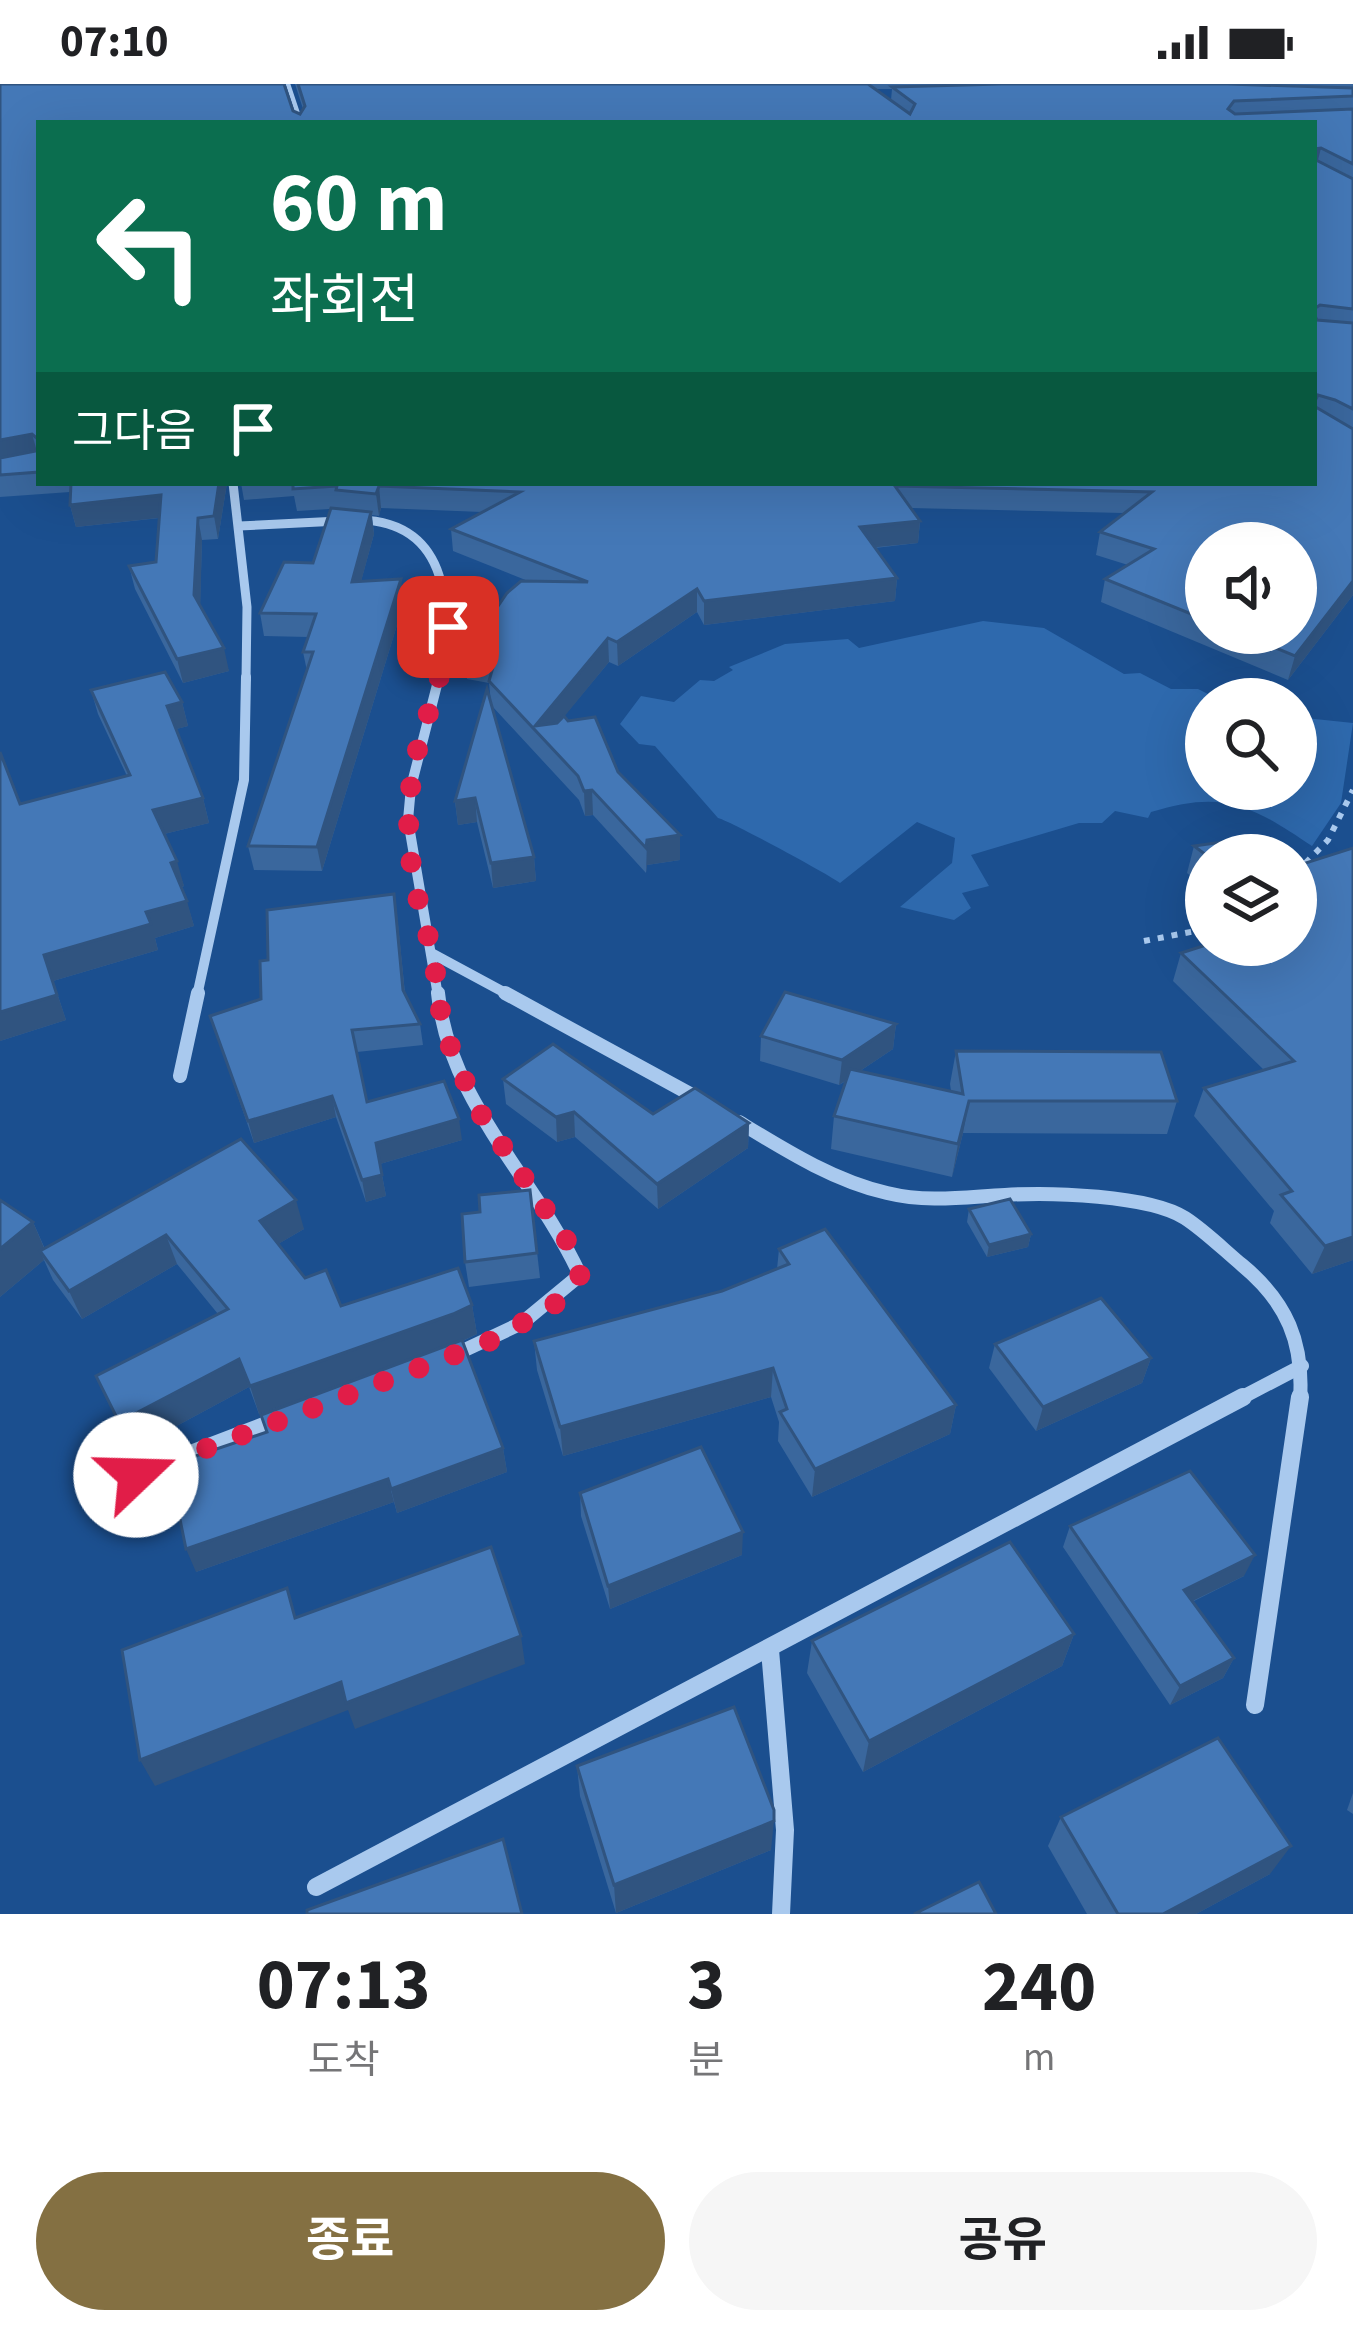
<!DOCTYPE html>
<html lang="ko">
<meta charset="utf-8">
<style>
:root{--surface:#fff;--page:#f6f6f6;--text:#202124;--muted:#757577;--accent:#847042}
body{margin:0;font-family:"Source Sans 3","Noto Sans KR",sans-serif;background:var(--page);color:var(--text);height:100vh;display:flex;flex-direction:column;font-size:45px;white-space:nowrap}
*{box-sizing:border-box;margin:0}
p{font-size:39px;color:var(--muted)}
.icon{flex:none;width:66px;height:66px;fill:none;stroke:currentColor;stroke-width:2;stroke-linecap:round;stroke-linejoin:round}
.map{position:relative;height:1830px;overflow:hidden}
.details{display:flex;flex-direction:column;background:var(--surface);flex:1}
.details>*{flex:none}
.top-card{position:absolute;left:36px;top:36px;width:1281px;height:366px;border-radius:0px;box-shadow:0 12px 48px #0002;background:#0b6e4f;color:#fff;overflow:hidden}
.controls{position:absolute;left:1185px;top:438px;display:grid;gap:24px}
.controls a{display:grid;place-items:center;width:132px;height:132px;border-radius:50%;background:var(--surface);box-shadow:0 12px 48px #0002;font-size:60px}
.pin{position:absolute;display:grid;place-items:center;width:102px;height:102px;color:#fff;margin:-51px;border-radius:24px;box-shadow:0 6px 18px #0006}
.me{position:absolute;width:132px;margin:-66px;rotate:69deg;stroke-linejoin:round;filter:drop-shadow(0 0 9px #0008)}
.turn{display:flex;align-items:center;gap:42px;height:252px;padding:0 36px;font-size:54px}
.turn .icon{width:156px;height:156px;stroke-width:2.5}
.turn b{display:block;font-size:84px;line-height:102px}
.then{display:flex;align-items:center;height:114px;padding:0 36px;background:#0003;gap:24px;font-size:45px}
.eta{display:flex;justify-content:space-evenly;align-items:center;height:204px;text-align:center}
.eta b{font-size:72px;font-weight:700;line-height:84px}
.cta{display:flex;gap:24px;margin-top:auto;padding:24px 36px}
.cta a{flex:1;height:138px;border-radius:72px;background:var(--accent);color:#fff;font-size:48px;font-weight:700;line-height:138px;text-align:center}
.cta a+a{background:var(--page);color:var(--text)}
.status{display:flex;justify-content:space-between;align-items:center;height:84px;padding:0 60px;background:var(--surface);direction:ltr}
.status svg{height:33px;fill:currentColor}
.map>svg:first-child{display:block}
.green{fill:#2e69ad}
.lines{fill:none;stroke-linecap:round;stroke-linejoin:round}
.path{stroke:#a9c9ee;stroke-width:6;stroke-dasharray:6 8;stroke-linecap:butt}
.minor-far4{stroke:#a9c9ee;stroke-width:4.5}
.minor-far3{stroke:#a9c9ee;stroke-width:9}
.minor-far2{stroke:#a9c9ee;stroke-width:10}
.minor-far1{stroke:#a9c9ee;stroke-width:14}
.minor{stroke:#a9c9ee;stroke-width:18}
.wall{fill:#3a679d;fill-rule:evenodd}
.shaded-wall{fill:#305480}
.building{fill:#4478b7;stroke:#305480;stroke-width:3}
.route{stroke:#e11d48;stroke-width:21;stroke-dasharray:0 37.8}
</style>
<div class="status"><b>07:10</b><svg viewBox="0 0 49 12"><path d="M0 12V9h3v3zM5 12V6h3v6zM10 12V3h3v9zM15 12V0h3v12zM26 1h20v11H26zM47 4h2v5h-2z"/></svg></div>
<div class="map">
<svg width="1353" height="1830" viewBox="0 0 1353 1830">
<rect width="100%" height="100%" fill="#1b4f8f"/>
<path class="green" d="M983,537L1044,544L1124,590L1140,589L1171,605H1198L1218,615H1206V705H1296V633L1353,639L1341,719L1312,762C1252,722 1225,705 1151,728L1148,734L1115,727L1102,739H1079L971,771L989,802L962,809L971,824L954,836L900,823L952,779L955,754L917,738L840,799C828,790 728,736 718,734L655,662L639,660L620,640L641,612L674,618L700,596L714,597L733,586L729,583L785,560L848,555L859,564Z"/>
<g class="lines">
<g class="path">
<path d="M1296,789L1328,756L1353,706"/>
<path d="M1144,857L1206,845"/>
</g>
<path class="minor-far4" d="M288,0L301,39"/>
<g class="minor-far3">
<path d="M233,399L247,523L246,596"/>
<path d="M360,436C451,438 454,529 438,596"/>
<path d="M239,442L339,437"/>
</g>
<g class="minor-far2">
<path d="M433,870L511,912"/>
<path d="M197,912L244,696L246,593"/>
<path d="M438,912L408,736L411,703L439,593"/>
</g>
<g class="minor-far1">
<path d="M438,909C449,1019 536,1095 580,1191L522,1239L454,1271"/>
<path d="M505,909L701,1016"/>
<path d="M180,992L198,909"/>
<path d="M739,1038C785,1066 834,1097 887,1109C928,1119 965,1113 1005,1111C1049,1108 1149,1111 1185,1134C1205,1147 1224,1166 1242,1181C1287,1218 1304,1259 1300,1316"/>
<path d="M1237,1316L1302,1282"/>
</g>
<g class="minor">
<path d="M136,1391L277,1337"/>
<path d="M770,1566L785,1746L781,1830"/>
<path d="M1255,1621L1300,1313"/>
<path d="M316,1803L1243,1313"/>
</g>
</g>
<g class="wall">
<path d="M0,0L293,27L300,30L303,25L295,0H1353V511L1288,596L1101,518L1105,495L1128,481L1096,471L1100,448L1124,429L911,424L920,437L918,459L875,464L897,494L895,517L704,541L697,528L618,582L609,578L564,632L618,688L680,776L647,781L646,789L593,731L585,732L579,716L492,622L534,773L536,797L493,804L477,738L458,741L455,717L491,619L489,599L467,595L464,572L528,497L453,467L451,445L482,428L381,424L379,432L372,431L374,450L361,497L404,518L322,787L254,786L248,762L307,587L303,568L308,553L264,552L260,529L313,479L330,425L297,427L294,412L244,416L241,399H1314L39,39V399H227L218,455L202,456L200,521L229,587L183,599L135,505L129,482L156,478L160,434L76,443L70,421V408L0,413ZM875,5H892L891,16ZM1206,459L1296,549H1206Z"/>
<path d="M91,606L182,618L188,642L176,645L203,714L209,739L164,750L184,802L182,803L194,842L155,854L158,866L53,897L66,936L0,957V668L20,720L127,692L98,630Z"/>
<path d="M1194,762L1206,771V805L1187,789Z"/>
<path d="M397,831L405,909L420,940L423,961L357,968L367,1018L462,1056L380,1080L386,1112L366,1118L336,1033L254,1059L210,932L261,915L268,876Z"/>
<path d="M1296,861L1353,1176L1312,1190L1270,1139L1274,1127L1194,1032L1204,1004L1264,986L1173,897L1181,869Z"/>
<path d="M896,940L893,965L860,987L951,1007L950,1000L956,967L1177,1017L1167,1050L963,1049L952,1093L831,1065L834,1032L846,997L839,1001L760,977L761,952Z"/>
<path d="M503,995L653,1030L749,1039L748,1064L658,1125L575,1053L557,1058L506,1020Z"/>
<path d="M241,1055L304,1145L278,1160L305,1194L341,1222L472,1221L477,1250L463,1257L503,1364L507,1388L397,1429L394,1418L196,1488L266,1348L360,1294L259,1330L249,1303L132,1366L96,1292L218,1230L177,1180L82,1235L53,1196L44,1176L0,1213V1116L33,1138L45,1165Z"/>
<path d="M530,1106L540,1194L469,1203L465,1178L480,1128Z"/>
<path d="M969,1125L1031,1150L1028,1163L987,1173L967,1138Z"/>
<path d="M779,1165L956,1321L950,1350L812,1413L778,1357L779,1338L771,1313L563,1372L537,1286L534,1257L722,1207L777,1185Z"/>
<path d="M995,1260L1151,1274L1142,1299L1036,1347L989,1284Z"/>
<path d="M580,1409L742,1471L610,1525L581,1432Z"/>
<path d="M1070,1442L1244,1492L1192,1518L1234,1574L1223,1594L1170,1621L1063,1463Z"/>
<path d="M1074,1550L1062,1582L863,1688L807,1589L812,1557Z"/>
<path d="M577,1682L771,1766L616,1829L580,1712Z"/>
<path d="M1353,1709V1730L1347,1726Z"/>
<path d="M1061,1733L1270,1790L1196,1830H1087L1048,1762Z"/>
</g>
<g class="shaded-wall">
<path d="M1321,64L1317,80L1314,81V65Z"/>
<path d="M32,350L38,371L0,379V356Z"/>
<path d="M219,399H227L218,455L214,432Z"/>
<path d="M379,402L381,424L379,432L376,410Z"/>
<path d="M161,411L167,433L76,443L70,421Z"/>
<path d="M371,428L374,450L355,520L352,498Z"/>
<path d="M198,434L202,456L200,534L194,511Z"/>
<path d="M920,437L918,459L858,465L860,443Z"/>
<path d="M897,494L895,517L704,541V517Z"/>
<path d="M401,495L404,518L322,787L317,763Z"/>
<path d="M1353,497V511L1288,596L1295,572Z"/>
<path d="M697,505V528L618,582L617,558Z"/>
<path d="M608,554L609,578L545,656L535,642Z"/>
<path d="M224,564L229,587L183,599L177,575Z"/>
<path d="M182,618L188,642L173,646L167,622Z"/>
<path d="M592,706L593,731L585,732L584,707Z"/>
<path d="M203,714L209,739L160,751L153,726Z"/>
<path d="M475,714L477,738L458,741L455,717Z"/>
<path d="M680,751V776L647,781L646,789L647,756Z"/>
<path d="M534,773L536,797L493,804L491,779Z"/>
<path d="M177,777L184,802L178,804L171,779Z"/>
<path d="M187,817L194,842L155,854L158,866L53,897L66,936L0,957V928L44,871L146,828Z"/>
<path d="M896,940L893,965L839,1001L842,976Z"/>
<path d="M332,1012L336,1033L254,1059L248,1037Z"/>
<path d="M969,1017L963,1049L952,1093L958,1060Z"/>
<path d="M574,1028L575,1053L557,1058L556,1033Z"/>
<path d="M459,1035L462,1056L380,1080L376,1059Z"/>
<path d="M749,1039L748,1064L658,1125L657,1100Z"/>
<path d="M382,1091L386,1112L366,1118L362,1096Z"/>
<path d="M296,1116L304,1145L268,1166L260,1137Z"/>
<path d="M33,1138L48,1173L40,1167L44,1176L0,1213V1165Z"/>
<path d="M1031,1150L1028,1163L987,1173L989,1161Z"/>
<path d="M166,1151L177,1180L82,1235L69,1207Z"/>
<path d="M1353,1153V1176L1312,1190L1325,1162Z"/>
<path d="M472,1221L477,1250L458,1259L259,1330L250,1302Z"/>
<path d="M1151,1274L1142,1299L1036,1347L1043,1323Z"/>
<path d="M239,1275L249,1303L132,1366L119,1338Z"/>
<path d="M773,1284L771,1313L563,1372L560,1343Z"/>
<path d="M956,1321L950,1350L812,1413L815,1385Z"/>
<path d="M503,1364L507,1388L397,1429L391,1405Z"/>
<path d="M388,1395L394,1418L196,1488L186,1465Z"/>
<path d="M743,1448L742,1471L610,1525L608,1502Z"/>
<path d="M1255,1471L1244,1492L1174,1526L1184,1506Z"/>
<path d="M1074,1550L1062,1582L863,1688L869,1657Z"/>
<path d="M521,1552L525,1580L355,1645L348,1626L155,1702L140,1676L341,1598Z"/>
<path d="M1234,1574L1223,1594L1170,1621L1180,1602Z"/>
<path d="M774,1737L771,1766L616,1829L614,1801Z"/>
<path d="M1291,1762L1270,1790L1196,1830H1163Z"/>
</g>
<g class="building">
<path d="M0,0H284L293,27L300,30L305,22L298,0H868L910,30L915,20L892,3L1001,0H1228L1353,4V12L1234,17L1228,25L1235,30L1353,25V80L1321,64L1314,65V39H39V356L32,350L0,356Z"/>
<path d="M1314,75L1353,95V225L1320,221L1314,225Z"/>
<path d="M1314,230L1317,236L1353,239V325L1335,316L1318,311L1314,319Z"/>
<path d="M1314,322L1353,345V497L1295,572L1239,549H1296V459H1206V536L1105,495L1154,465L1100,448L1152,408L895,402L920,437L860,443L897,494L704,517L697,505L617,558L608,554L535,642L557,639L564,632L568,637L595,633L618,688L680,751L647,756L646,764L592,706L584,707L578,692L489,597L495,576L464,572L507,509L521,497L588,498L451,445L520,408L379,402L376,410L336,406L337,402L293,405V399H1314Z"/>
<path d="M39,362V388L0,391V374L36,367Z"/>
<path d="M71,399H219L214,432L198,434L194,511L224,564L177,575L129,482L156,478L161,411L70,421Z"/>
<path d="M331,424L371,428L352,498L401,495L317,763L248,762L313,568H303L316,530L260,529L284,478L313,479Z"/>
<path d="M165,588L182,618L167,622L203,714L153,726L177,777L171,779L187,817L146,828L151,840L44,871L57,911L0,928V668L20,720L130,691L91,606Z"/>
<path d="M487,605L534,773L491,779L475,714L455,717Z"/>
<path d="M1251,754L1264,771H1206L1194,762Z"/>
<path d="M1353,764V1153L1325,1162L1281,1111L1292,1107L1204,1004L1294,977L1181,869L1206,861H1296V782Z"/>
<path d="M394,810L403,906L420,940L352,946L367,1018L444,997L459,1035L376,1059L382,1091L362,1096L332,1012L248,1037L210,932L261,915L260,877L268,876L267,826Z"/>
<path d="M785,908L896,940L842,976L761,952Z"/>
<path d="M553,960L653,1030L695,1004L749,1039L657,1100L574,1028L556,1033L503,995Z"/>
<path d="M956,967L1161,968L1177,1017H969L958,1060L834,1032L850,985L963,1010Z"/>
<path d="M241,1055L296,1116L260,1137L305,1194L326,1186L341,1222L458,1184L472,1221L453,1230L250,1302L239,1275L119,1338L96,1292L228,1225L166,1151L69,1207L40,1167Z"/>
<path d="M530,1106L537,1169L465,1178L462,1130L480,1128L479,1111Z"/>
<path d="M1010,1115L1031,1150L989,1161L969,1125Z"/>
<path d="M0,1116L33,1138L0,1165Z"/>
<path d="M825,1145L956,1321L815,1385L780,1328L787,1325L773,1284L560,1343L534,1257L722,1207L789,1180L779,1165Z"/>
<path d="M1101,1214L1151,1274L1043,1323L995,1260Z"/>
<path d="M462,1256L503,1364L391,1405L388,1395L186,1465L169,1381L267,1348L261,1331Z"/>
<path d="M701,1363L743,1448L608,1502L580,1409Z"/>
<path d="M1190,1387L1255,1471L1184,1506L1234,1574L1180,1602L1070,1442Z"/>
<path d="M1010,1458L1074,1550L869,1657L812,1557Z"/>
<path d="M491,1463L521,1552L346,1619L341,1598L140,1676L122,1566L287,1504L295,1534Z"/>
<path d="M734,1623L774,1726V1737L614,1801L577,1682Z"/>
<path d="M1218,1654L1291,1762L1163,1830H1118L1061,1733Z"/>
<path d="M503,1755L522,1830H307V1826Z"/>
<path d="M979,1798L996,1830H914Z"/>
</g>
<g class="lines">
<path class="route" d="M136,1391L488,1258L553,1222L580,1191L567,1157L476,1023L443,945L433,870L412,793L408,730L413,681L447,567L448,543"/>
</g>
</svg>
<div class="controls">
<a><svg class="icon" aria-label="sound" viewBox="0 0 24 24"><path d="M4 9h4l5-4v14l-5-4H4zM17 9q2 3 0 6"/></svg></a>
<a><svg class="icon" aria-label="search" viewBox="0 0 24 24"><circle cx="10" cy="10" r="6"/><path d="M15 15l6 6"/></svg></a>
<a><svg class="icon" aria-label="layers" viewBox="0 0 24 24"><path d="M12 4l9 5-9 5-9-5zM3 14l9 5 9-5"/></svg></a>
</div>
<div class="pin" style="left:448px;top:543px;background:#d93025"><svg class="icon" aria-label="arrive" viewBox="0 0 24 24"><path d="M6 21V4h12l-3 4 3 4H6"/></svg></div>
<svg class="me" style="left:136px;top:1391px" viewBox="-20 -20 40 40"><circle r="19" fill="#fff"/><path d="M0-13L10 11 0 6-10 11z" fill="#e11d48"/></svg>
<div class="top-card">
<div class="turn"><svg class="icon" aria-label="left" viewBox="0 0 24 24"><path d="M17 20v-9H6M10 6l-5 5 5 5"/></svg><div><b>60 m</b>좌회전</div></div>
<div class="then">그다음<svg class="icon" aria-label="arrive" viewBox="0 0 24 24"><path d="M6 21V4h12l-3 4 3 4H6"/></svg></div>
</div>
</div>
<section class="details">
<div class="eta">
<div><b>07:13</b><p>도착</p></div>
<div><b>3</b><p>분</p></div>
<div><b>240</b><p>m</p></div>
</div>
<div class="cta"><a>종료</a><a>공유</a></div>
</section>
